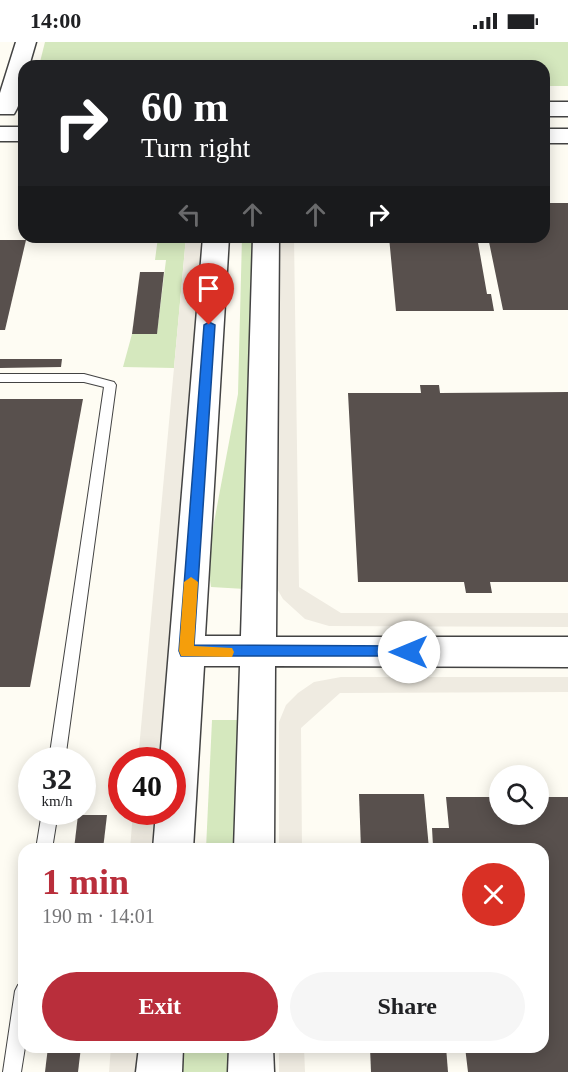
<!DOCTYPE html>
<meta charset="utf-8">
<style>
:root{--surface:#fff;--page:#f6f6f6;--text:#202124;--muted:#757577;--accent:#b92e3b}
body{margin:0;font-family:"Times New Roman",serif;background:var(--page);color:var(--text);height:100vh;display:flex;flex-direction:column;font-size:22px;white-space:nowrap}
*{box-sizing:border-box;margin:0}
p{font-size:20px;color:var(--muted)}
.icon{flex:none;width:33px;height:33px;fill:none;stroke:currentColor;stroke-width:2;stroke-linecap:round;stroke-linejoin:round}
.map{position:relative;flex:1;overflow:hidden}
.side{position:absolute;left:18px;top:801px;width:531px;height:210px;display:flex;flex-direction:column;background:var(--surface);border-radius:18px;box-shadow:0 3px 15px #0003}
.side>*{flex:none}
.top-card{position:absolute;left:18px;top:18px;width:532px;height:183px;border-radius:18px;box-shadow:0 3px 15px #0003;background:#202124;color:#fff;overflow:hidden}
.controls{position:absolute;left:489px;top:723px;display:grid;gap:12px}
.controls a{display:grid;place-items:center;width:60px;height:60px;border-radius:50%;background:var(--surface);box-shadow:0 3px 15px #0003;font-size:30px}
.speed{position:absolute;left:18px;top:705px;display:flex;gap:12px;font-size:30px;font-weight:700;text-align:center}
.speed>*{display:grid;place-content:center;width:78px;height:78px;border-radius:50%;background:var(--surface);box-shadow:0 3px 15px #0003;line-height:1}
.speed small{font-size:15px;font-weight:400}
.speed .limit{border:9px solid #d22;background:#fff;color:#111}
.pin{position:absolute;display:grid;place-items:center;width:51px;height:51px;color:#fff;margin:-62px -26px;border-radius:50% 50% 50% 0;rotate:-45deg;box-shadow:0 0 6px #0007}
.pin .icon{rotate:45deg}
.me{position:absolute;width:66px;margin:-33px;rotate:270deg;stroke-linejoin:round;filter:drop-shadow(0 0 4px #0008)}
.turn{display:flex;align-items:center;gap:21px;height:126px;padding:0 24px;font-size:27px}
.turn .icon{width:78px;height:78px;stroke-width:2.5}
.turn b{display:block;font-size:42px;line-height:51px}
.lanes{display:flex;align-items:center;height:57px;padding:0 24px;background:#0003;justify-content:center;gap:30px;direction:ltr}
.lanes .off{opacity:.35}
.round{display:grid;place-items:center;flex:none;width:63px;height:63px;border-radius:32px;background:var(--page)}
.overview{display:flex;align-items:center;justify-content:space-between;height:102px;padding:0 24px}
h1{font-size:36px;font-weight:700;line-height:45px;color:var(--accent)}
.action{display:flex;gap:12px;margin-top:auto;padding:12px 24px}
.action a{flex:1;height:69px;border-radius:36px;background:var(--accent);color:#fff;font-size:24px;font-weight:700;line-height:69px;text-align:center}
.action a+a{background:var(--page);color:var(--text)}
.status{display:flex;justify-content:space-between;align-items:center;height:42px;padding:0 30px;background:var(--surface);direction:ltr}
.status svg{height:16px;fill:currentColor}
.map>svg:first-child{display:block}
.green{fill:#d5e8be}
.plaza{fill:#efebe1}
.building{fill:#58504d}
.lines{fill:none;stroke-linecap:round;stroke-linejoin:round}
.service-casing{stroke:#434343;stroke-width:2}
.tertiary-casing{stroke:#434343;stroke-width:3}
.service{fill:#fff;fill-rule:evenodd}
.tertiary{fill:#fff;fill-rule:evenodd}
.route{fill:#1a73e8;stroke:#114b97;stroke-width:1.5}
.slow{fill:#f59e0b}
</style>
<div class="status"><b>14:00</b><svg viewBox="0 0 49 12"><path d="M0 12V9h3v3zM5 12V6h3v6zM10 12V3h3v9zM15 12V0h3v12zM26 1h20v11H26zM47 4h2v5h-2z"/></svg></div>
<div class="map">
<svg width="568" height="1030" viewBox="0 0 568 1030">
<rect width="100%" height="100%" fill="#fefcf3"/>
<g class="green">
<path d="M45,0H568V44H545L544,24H39Z"/>
<path d="M158,195H186L174,326L123,325L132,292L157,291L166,218H155Z"/>
<path d="M242,195H256L245,547L211,545L207,518L238,352Z"/>
<path d="M212,678H245L241,807H206Z"/>
<path d="M180,1005H236L235,1030H178Z"/>
</g>
<g class="plaza">
<path d="M186,195H203L169,718H138Z"/>
<path d="M278,195H294L299,545L341,571H568V585L329,584L305,577L283,557L276,545Z"/>
<path d="M341,635H568V650L340,651L301,686L302,807H279V680L286,663L298,651L314,640Z"/>
<path d="M133,770H166L164,807H130Z"/>
<path d="M111,1005H151L150,1030H109Z"/>
<path d="M279,1005H304L305,1030H279Z"/>
</g>
<g class="building">
<path d="M544,161H568V268H503L488,195H544Z"/>
<path d="M389,195H477L487,252H491L494,269H396Z"/>
<path d="M0,198H26L5,288H0Z"/>
<path d="M140,230H164L157,292H132Z"/>
<path d="M0,317H62L61,325L0,326Z"/>
<path d="M420,343H439L440,351L568,350V540H490L492,551H466L464,540H358L348,351H421Z"/>
<path d="M0,357H83L30,645H0Z"/>
<path d="M359,752H424L429,807H361Z"/>
<path d="M446,755H500V772H538V755H568V1030H468L465,1005H543V807H446V805L433,804L432,786H449Z"/>
<path d="M78,773H107L103,807H74Z"/>
<path d="M48,1005H81L78,1030H45Z"/>
<path d="M370,1005H446L448,1030H371Z"/>
</g>
<g class="lines">
<defs>
<g id="service">
<path d="M0,332H84L114,340L116,343L65,718H49L104,345L84,340H0Z"/>
<path d="M42,770H58L52,807H36Z"/>
<path d="M24,940L25,1005L21,1030H3L15,949L18,943Z"/>
</g>
<g id="tertiary">
<path d="M16,0H36L29,24H24C24,40 23,58 14,72H0V51Z"/>
<rect x="544" y="60" width="24" height="14"/>
<rect x="0" y="85" width="24" height="14"/>
<rect x="544" y="87" width="24" height="14"/>
<path d="M203,195H229L205,594H241L253,195H279L276,595H568V625L275,624L274,807H234L240,624H204L193,807H153L156,770H172V718H160Z"/>
<path d="M139,1005H183L182,1030H136Z"/>
<path d="M229,1005H273L274,1030H228Z"/>
</g>
</defs>
<use href="#service" class="service-casing"/>
<use href="#tertiary" class="tertiary-casing"/>
<use href="#service" class="service"/>
<use href="#tertiary" class="tertiary"/>
</g>
<path class="route" d="M209,280L215,283L194,603L409,604L416,610L414,614H181L179,609L204,283Z"/>
<path class="slow" d="M191,535L198,540L194,604L232,606L234,610L232,615L181,614L179,609L184,540Z"/>
</svg>
<div class="controls">
<a><svg class="icon" aria-label="search" viewBox="0 0 24 24"><circle cx="10" cy="10" r="6"/><path d="M15 15l6 6"/></svg></a>
</div>
<div class="speed"><div>32<small>km/h</small></div><div class="limit">40</div></div>
<div class="pin" style="left:209px;top:283px;background:#d93025"><svg class="icon" aria-label="arrive" viewBox="0 0 24 24"><path d="M6 21V4h12l-3 4 3 4H6"/></svg></div>
<svg class="me" style="left:409px;top:610px" viewBox="-20 -20 40 40"><circle r="19" fill="#fff"/><path d="M0-13L10 11 0 6-10 11z" fill="#1a73e8"/></svg>
<div class="top-card">
<div class="turn"><svg class="icon" aria-label="right" viewBox="0 0 24 24"><path d="M7 20v-9h11M14 6l5 5-5 5"/></svg><div><b>60 m</b>Turn right</div></div>
<div class="lanes"><svg class="icon off" aria-label="left" viewBox="0 0 24 24"><path d="M17 20v-9H6M10 6l-5 5 5 5"/></svg><svg class="icon off" aria-label="ahead" viewBox="0 0 24 24"><path d="M12 20V5M6 11l6-6 6 6"/></svg><svg class="icon off" aria-label="ahead" viewBox="0 0 24 24"><path d="M12 20V5M6 11l6-6 6 6"/></svg><svg class="icon" aria-label="right" viewBox="0 0 24 24"><path d="M7 20v-9h11M14 6l5 5-5 5"/></svg></div>
</div>
<section class="side">
<div class="overview"><div><h1>1 min</h1><p>190 m · 14:01</p></div><a class="round" style="background:#d93025;color:#fff"><svg class="icon" aria-label="close" viewBox="0 0 24 24"><path d="M6 6l12 12M18 6L6 18"/></svg></a></div>
<div class="action"><a>Exit</a><a>Share</a></div>
</section>
</div>
